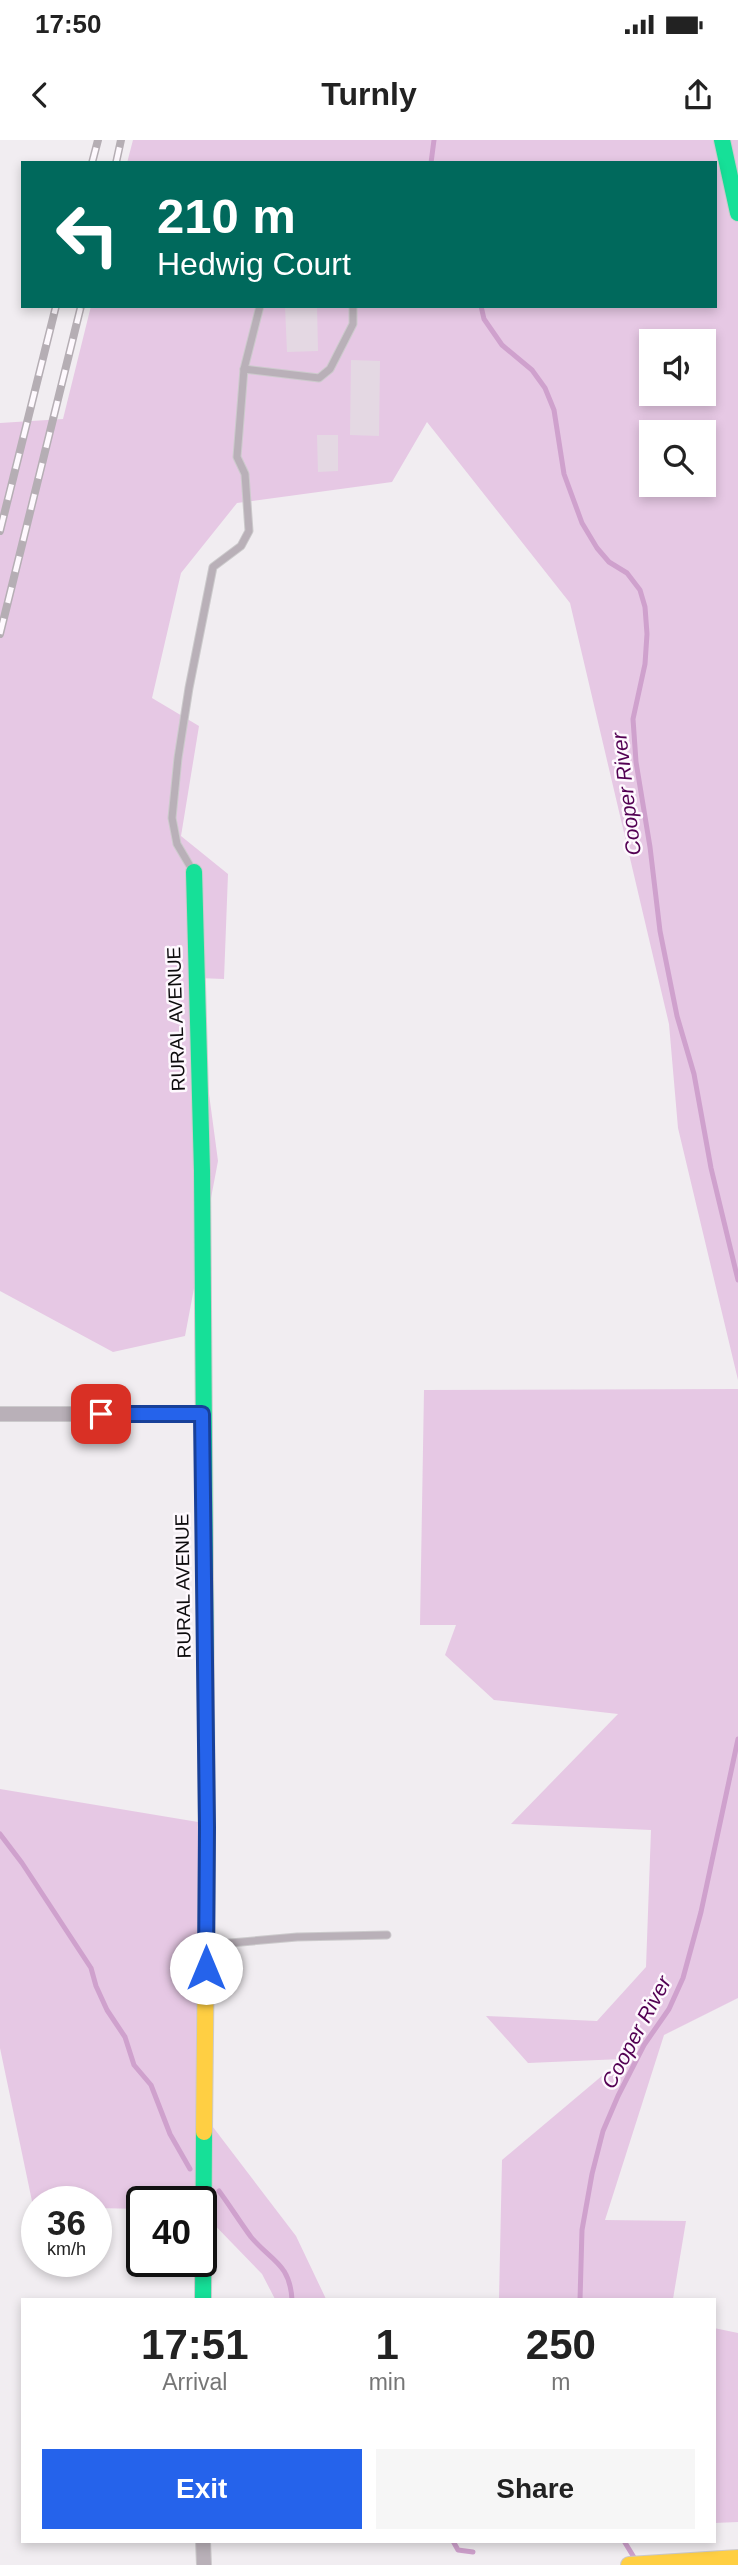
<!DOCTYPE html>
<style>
:root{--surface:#fff;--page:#f6f6f6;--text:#222;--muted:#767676;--accent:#2563eb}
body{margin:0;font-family:Arial,sans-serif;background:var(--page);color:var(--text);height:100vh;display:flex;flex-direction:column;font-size:26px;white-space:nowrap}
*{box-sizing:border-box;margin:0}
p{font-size:23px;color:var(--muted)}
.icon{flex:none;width:38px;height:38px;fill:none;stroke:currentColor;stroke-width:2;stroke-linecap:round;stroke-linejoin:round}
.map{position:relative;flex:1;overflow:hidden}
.drawer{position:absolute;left:21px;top:2158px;width:695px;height:245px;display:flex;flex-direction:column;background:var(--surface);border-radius:0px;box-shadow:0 4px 10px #0003}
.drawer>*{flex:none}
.banner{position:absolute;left:21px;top:21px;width:696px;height:147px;border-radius:0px;box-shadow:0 4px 10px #0003;background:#00695c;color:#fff;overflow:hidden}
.fabs{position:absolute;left:639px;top:189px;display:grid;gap:14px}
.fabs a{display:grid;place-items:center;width:77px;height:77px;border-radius:0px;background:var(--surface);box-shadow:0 4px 10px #0003;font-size:35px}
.speed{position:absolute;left:21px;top:2046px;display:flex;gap:14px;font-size:35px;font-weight:700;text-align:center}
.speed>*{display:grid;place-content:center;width:91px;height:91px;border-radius:50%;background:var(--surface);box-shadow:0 4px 10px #0003;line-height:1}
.speed small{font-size:18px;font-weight:400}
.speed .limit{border:4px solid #111;border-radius:10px;background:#fff;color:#111}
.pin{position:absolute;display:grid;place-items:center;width:60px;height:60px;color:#fff;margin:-30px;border-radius:14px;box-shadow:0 4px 10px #0006}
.me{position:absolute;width:77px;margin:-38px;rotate:0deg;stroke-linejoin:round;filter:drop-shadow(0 0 5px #0008)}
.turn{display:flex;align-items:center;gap:24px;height:147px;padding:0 21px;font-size:32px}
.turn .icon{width:91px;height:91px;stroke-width:2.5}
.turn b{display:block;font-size:49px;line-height:60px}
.eta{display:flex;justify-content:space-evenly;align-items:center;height:119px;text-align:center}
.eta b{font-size:42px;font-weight:700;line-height:49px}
.button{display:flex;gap:14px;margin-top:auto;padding:14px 21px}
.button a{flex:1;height:80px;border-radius:0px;background:var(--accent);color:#fff;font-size:28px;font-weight:700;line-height:80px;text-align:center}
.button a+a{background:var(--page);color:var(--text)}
.status{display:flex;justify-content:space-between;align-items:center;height:49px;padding:0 35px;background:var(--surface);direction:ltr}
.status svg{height:19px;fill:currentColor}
header{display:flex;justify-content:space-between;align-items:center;height:91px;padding:0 21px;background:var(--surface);font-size:32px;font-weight:700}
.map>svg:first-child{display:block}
.green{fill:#e6c8e4;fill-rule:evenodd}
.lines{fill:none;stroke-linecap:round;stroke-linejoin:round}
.stream{stroke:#cfa1cd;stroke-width:5}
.building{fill:#e4d8e3}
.lane-casing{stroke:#cccacc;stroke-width:9}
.street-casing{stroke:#cccacc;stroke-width:16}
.fast-casing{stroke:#cccacc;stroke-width:18}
.slow-casing{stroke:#cccacc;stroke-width:18}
.lane{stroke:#b9b0b8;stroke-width:7}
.street{stroke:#b9b0b8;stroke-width:14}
.fast{stroke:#16e098;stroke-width:16}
.slow{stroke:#ffcf43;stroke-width:16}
.rail-casing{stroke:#b5aeb4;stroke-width:8}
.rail{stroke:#fef9fe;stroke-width:5;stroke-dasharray:16;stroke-linecap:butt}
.route-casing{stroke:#184099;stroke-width:18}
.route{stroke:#2563eb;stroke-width:12}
.labels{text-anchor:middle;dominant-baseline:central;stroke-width:5;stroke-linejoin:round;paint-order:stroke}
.street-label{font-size:19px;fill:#0d0b0d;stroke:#fef9fe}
.water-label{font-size:21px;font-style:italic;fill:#530053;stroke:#fef9fe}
</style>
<div class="status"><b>17:50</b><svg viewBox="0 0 49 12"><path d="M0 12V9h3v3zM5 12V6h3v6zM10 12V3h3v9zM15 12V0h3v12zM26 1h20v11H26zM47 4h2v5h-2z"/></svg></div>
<header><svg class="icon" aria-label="back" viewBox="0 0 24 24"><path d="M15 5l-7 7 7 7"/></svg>Turnly<svg class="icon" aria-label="share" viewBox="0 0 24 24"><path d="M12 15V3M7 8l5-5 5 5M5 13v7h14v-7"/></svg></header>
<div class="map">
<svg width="738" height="2425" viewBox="0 0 738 2425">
<rect width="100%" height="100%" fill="#f1edf1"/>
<g class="green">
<path d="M133,0H738V1240L678,988L669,884L570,463L427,282L392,342L237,363L181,433L152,558L199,586L181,696L228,734L224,839L198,838L203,909L218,1021L185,1196L113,1212L0,1151V283L63,279L91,166H716V23H127ZM651,201H704V254H651ZM651,292H704V345H651Z"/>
<path d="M738,1249V1858L664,1895L605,2080L686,2081L673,2159H499L502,2020L622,1919L528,1923L486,1876L597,1881L646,1827L651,1690L511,1684L618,1574L494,1560L445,1515L456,1485H420L424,1250Z"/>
<path d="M0,1649L204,1683L203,1974L296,2096L326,2159H275L262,2134L202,2072L201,2062H142V2069L96,2068V2062H37V2066H33L0,1908Z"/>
<path d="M714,2188L738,2193V2382L714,2383Z"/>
</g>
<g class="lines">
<g class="stream">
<path d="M431,23L434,0"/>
<path d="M481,166L484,179L502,205L532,230L545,248L554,270L564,334L582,383L597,408L609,422L627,433L640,450L645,467L647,494L645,524L633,579L636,622L650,707L660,791L677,876L694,934L711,1028L738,1140"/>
<path d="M0,1694L22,1723L91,1828L96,1846L107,1870L125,1897L134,1925L151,1945L170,1994L190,2029"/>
<path d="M219,2051C230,2066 240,2082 251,2097C271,2121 290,2123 292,2160"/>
<path d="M580,2160L582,2090L592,2034L603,1991L618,1956L644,1905L669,1869L683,1838L701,1772L738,1599"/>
<path d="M453,2401L458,2410L473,2412"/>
<path d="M624,2401L635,2419"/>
</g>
</g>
<g class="building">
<path d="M285,166H317L318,211L287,212Z"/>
<path d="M351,220L380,221L379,296L350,295Z"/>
<path d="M317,295H338V331L318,332Z"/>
</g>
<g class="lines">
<defs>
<g id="lane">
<path d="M244,229L319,238L330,229L353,184V166"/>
<path d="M193,731L177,704L172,678L178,618L189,548L213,427L241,406L249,391L245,334L237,317L244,229L260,166"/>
<path d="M207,1805L297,1797L387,1795"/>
</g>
<g id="street">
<path d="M0,1274H202"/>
<path d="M203,2401L204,2425"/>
</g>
<g id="fast">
<path d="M722,0L738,73"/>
<path d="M194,732L202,1031L207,1706"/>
<path d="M203,2160L204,1992"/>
</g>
<g id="slow">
<path d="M204,1992L207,1706"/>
<path d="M629,2425L738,2418"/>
</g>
</defs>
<use href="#lane" class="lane-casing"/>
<use href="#street" class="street-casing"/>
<use href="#fast" class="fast-casing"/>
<use href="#slow" class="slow-casing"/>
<use href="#lane" class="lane"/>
<use href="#street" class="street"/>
<use href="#fast" class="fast"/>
<use href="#slow" class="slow"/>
<defs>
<g id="rail">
<path d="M92,23L98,0"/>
<path d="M116,23L121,0"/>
<path d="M0,391L56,166"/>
<path d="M0,494L81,166"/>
</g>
</defs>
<use href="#rail" class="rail-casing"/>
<use href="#rail" class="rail"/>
</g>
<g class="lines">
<defs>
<path id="route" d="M101,1274H202L207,1687L206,1828"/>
</defs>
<use href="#route" class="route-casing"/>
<use href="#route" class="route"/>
</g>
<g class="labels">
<g class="street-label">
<text transform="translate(176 879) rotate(-92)">RURAL AVENUE</text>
<text transform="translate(183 1446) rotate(-91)">RURAL AVENUE</text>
</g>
<g class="water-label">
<text transform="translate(626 654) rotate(-97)">Cooper River</text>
<text transform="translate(636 1892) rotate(-62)">Cooper River</text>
</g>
</g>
</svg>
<div class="fabs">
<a><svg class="icon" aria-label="sound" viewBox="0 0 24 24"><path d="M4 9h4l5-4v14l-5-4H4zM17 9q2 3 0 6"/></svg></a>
<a><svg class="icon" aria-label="search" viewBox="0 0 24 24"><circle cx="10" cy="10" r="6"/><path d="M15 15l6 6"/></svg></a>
</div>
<div class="speed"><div>36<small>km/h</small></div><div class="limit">40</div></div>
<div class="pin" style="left:101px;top:1274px;background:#d93025"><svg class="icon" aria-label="arrive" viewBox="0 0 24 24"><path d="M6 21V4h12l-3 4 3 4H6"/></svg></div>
<svg class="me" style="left:206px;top:1828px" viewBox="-20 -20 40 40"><circle r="19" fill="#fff"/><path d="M0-13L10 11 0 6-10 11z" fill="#2563eb"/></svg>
<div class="banner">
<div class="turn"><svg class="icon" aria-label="left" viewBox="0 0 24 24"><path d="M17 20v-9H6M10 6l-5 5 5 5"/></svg><div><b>210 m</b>Hedwig Court</div></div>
</div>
<section class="drawer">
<div class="eta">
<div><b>17:51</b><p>Arrival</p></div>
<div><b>1</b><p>min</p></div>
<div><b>250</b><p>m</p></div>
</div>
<div class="button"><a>Exit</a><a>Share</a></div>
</section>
</div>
